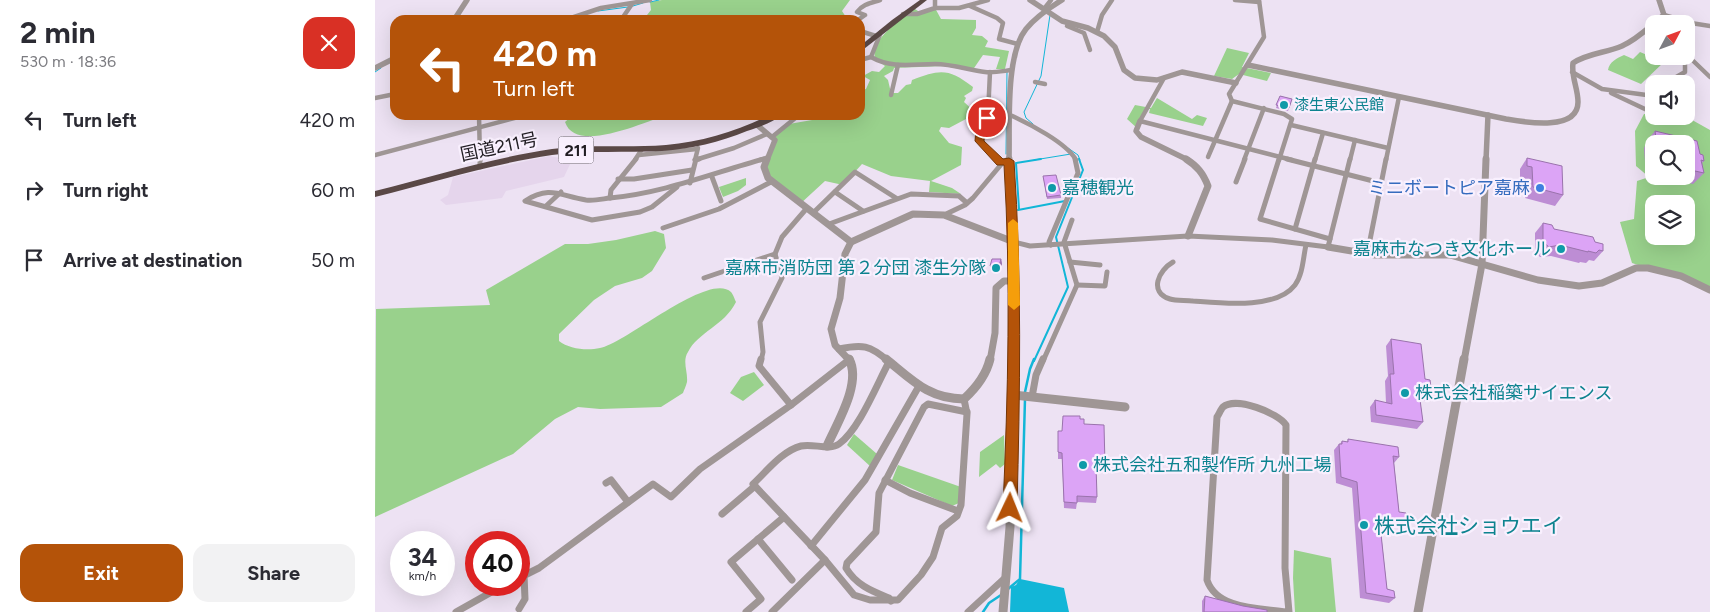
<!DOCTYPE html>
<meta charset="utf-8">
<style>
:root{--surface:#fff;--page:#f2f2f3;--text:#2b2b33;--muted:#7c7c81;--accent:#b45309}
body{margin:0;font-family:Figtree,"Noto Sans JP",sans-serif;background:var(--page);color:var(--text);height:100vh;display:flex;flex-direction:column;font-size:19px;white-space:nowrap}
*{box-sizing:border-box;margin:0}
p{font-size:16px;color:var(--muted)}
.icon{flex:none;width:28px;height:28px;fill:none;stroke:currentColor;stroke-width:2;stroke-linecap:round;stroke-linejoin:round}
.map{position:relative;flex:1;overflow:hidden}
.details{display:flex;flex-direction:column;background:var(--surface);width:375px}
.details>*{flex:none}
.top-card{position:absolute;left:15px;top:15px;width:475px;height:105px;border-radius:15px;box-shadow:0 5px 20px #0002;background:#b45309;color:#fff;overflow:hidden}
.needle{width:32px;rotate:49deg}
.fabs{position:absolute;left:1270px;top:15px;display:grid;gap:10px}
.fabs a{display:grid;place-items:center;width:50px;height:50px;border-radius:10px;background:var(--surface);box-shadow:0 5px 20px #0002;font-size:25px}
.speed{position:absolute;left:15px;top:531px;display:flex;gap:10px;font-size:25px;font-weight:700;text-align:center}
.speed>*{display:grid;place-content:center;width:65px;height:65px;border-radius:50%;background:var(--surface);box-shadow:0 5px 20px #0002;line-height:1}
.speed small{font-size:12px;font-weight:400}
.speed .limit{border:8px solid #d22;background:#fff;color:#111}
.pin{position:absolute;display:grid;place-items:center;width:42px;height:42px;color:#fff;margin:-21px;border:2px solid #fff;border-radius:50%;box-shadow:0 1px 5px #0007}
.me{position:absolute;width:55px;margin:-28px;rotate:2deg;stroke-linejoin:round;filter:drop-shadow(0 0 4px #0008)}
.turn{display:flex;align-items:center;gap:18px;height:105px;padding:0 20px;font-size:22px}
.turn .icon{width:65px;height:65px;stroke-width:2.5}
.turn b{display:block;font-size:35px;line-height:42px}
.round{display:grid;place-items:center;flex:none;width:52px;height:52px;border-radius:15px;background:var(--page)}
.head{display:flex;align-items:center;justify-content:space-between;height:85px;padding:0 20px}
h1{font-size:30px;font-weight:700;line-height:38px}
.cta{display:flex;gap:10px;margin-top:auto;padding:10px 20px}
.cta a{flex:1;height:58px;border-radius:15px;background:var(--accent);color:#fff;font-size:20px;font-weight:700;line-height:58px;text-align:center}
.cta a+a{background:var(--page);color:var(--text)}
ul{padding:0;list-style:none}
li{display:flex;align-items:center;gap:15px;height:70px;padding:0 20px}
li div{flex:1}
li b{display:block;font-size:19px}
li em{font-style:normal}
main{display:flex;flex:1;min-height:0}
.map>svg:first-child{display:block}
.built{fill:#e5d5ec}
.green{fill:#99d18c;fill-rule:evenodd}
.water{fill:#12b6d7}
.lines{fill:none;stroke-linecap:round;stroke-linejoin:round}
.stream-far2{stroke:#12b6d7;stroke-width:1}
.stream-far1{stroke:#12b6d7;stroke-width:2}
.stream{stroke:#12b6d7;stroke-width:2.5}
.minor-far2{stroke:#9f9695;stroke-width:4.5}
.minor-far1{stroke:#9f9695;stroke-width:5}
.minor{stroke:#9f9695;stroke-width:7}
.tertiary-far2{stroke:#9f9695;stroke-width:5.5}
.tertiary-far1{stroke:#9f9695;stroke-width:7}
.tertiary{stroke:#9f9695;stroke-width:9}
.trunk{fill:#5a4846;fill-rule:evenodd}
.wall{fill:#bd8dd4}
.shaded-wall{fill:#9a73ac}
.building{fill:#dca4f6;stroke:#9a73ac}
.route{fill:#b45309;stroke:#753606}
.slow{fill:#f59e0b}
.culture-dot{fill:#0f9aa8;stroke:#f9f0fe;stroke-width:2}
.shop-dot{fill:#3f7fe0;stroke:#f9f0fe;stroke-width:2}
.labels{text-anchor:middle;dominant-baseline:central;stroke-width:4.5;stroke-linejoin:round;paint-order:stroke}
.far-culture-label{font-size:15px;fill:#0d838f;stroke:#f9f0fe;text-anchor:start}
.shield{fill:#f9f0fe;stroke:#625d65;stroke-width:1}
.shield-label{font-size:16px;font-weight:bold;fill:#221e24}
.street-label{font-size:18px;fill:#221e24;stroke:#f9f0fe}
.culture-label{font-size:18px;fill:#0d838f;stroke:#f9f0fe;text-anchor:start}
.shop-label{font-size:18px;fill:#366cbe;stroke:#f9f0fe;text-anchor:end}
.near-culture-label{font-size:21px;fill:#0d838f;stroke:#f9f0fe;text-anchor:start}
</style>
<main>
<section class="details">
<div class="head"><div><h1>2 min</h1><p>530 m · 18:36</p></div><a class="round" style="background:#d93025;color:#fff"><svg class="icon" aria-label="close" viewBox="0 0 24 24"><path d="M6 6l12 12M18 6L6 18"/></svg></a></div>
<ul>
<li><svg class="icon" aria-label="left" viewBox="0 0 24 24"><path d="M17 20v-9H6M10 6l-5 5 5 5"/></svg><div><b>Turn left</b></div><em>420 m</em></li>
<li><svg class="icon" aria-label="right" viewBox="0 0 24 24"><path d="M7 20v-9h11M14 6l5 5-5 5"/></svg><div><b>Turn right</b></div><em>60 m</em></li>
<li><svg class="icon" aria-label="arrive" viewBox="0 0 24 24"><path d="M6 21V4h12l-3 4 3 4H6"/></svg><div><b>Arrive at destination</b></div><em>50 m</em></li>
</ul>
<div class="cta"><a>Exit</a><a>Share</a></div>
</section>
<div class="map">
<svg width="1335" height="612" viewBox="0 0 1335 612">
<rect width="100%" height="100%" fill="#ede2f3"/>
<path class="built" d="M174,156L197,160L189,177L131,191L127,198L71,205L65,200L73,195L78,177Z"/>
<g class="green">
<path d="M287,0H475L467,11L473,20H268L276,10L275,2Z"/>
<path d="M560,8L566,19L601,20V28L597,35L607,36L613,41L610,47L634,51L630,69H621L625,57L608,55L597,71L569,66L519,68L518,71L509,76L513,80L516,93H523L531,85L536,84L537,80C565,69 574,68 598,87L597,91L589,96L591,98L589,102L600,112L594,120L591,119L574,128L566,127L564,131L574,143L587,147L586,165L556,181L577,188L586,194L554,192L555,181L516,176L487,164L468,185L450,181L425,204L393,178L391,160L399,143L397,137L414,124L437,120L451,115H485V98L489,95H485V91L491,89L495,80L488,76L497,71L504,72L510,66L500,59C496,37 525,21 540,9L546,13Z"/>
<path d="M852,48L874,53L867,67L896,73L892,81L864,74L857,79L839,76Z"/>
<path d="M1265,52L1289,62L1266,84L1233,70C1234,62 1242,58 1249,55L1258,59Z"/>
<path d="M782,98L817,119L822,115L832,118L828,126L774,113L775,109H772L762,128L752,119L760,105L776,108Z"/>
<path d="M1269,114H1279V116H1310L1335,130V289L1257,263L1245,222L1259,219L1262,181L1274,177L1261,166L1260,131ZM1279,144H1311V176H1279ZM1279,204H1311V236H1279Z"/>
<path d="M198,115H293C270,121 201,155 190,122Z"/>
<path d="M371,178V185L363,191L348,197L344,187Z"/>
<path d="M280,231L289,234L291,248L277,271L267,278L240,286L219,300L184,334V341C194,349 212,351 225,348C251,343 334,271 356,292C358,294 360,300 361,302C349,326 323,332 313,352C307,361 313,372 312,382C311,386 309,390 308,393L286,407L225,409L203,407L180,419L138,454L0,517L1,309L115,305L111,290L190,244H213L241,240Z"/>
<path d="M379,372L389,385L368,401L355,393L366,377Z"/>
<path d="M479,434L502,454L496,467L472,445Z"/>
<path d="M629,435L630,464L625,468L621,464L604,477L605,452Z"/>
<path d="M523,465L586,487L584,503L577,506L517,480Z"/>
<path d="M919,550L956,558L961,612H920L918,578Z"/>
</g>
<path class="water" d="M645,579L689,588L694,612H635L636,587L641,585Z"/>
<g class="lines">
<g class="stream-far2">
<path d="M275,2L284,0"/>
<path d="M258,6L268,3"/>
<path d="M223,11L253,7"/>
<path d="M0,72L6,68"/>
<path d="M658,124L651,118L649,112L666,76L675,15"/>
<path d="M693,148L703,155L705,160"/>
<path d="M631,154L632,71"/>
<path d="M659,160L696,154"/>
</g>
<g class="stream-far1">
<path d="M644,209L641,163L666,159"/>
<path d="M643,210L690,201"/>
<path d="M659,361L693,287L681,237L708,170L704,159"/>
</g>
<g class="stream">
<path d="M650,392L655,369L659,359"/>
<path d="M633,589L645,579L650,399"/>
<path d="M608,612L614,603L626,595"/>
</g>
<g class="minor-far2">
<path d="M860,0L884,2"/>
<path d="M884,0L889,37L854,94L857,101L909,114L917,119L904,160"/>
<path d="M595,6L622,18L628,23L624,39L643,44"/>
<path d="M560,8H584L613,0"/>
<path d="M669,9L676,0"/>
<path d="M528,14H542L560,8V0"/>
<path d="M1289,15L1316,23L1335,26"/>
<path d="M190,20L226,8L275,0"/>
<path d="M246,20L257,4"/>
<path d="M483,20L490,15L482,12C488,4 496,3 505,0"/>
<path d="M694,23L692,26L709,33L715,50"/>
<path d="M485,31L501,36"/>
<path d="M506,32L496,57C517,69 538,64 560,64C577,64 594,70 610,72C619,73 628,71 637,70"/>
<path d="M722,32L727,15L737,0"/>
<path d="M1311,54L1335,77"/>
<path d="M485,60L496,57"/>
<path d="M615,72L613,114L606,125L604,141L623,160"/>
<path d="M1197,72L1227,89L1279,96"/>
<path d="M789,78L765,121L917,160"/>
<path d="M660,82L670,84"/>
<path d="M1289,84L1310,72V56"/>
<path d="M1236,93L1272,110"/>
<path d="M516,95L523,65"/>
<path d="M0,98L20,94"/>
<path d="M104,115L105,160"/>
<path d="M635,115C653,123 692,143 701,160"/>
<path d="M916,125L1013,148"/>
<path d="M397,137L424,115"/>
<path d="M0,155L151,115"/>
<path d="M264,155L322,149"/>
<path d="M833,157L857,101"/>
<path d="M260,160L267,149"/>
<path d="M320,160L359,148L392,134"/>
<path d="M320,160L323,148"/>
<path d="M385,160L392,158"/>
<path d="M869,160L889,108"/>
<path d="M940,160L948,133"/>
<path d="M975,160L980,140"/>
<path d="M1011,160L1024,97"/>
</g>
<g class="minor-far1">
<path d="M105,159V167"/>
<path d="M261,159L236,190L235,198C289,193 338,173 389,159"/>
<path d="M622,159L626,163"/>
<path d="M904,159L885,219L955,239"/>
<path d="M912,159L1006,183"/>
<path d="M320,160L324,159"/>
<path d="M337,177L346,201"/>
<path d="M243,179H259L317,170"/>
<path d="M861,182L870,159"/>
<path d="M315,183L321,159"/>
<path d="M460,192L488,211"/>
<path d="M235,198C227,199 219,201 211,200C185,196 175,185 150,201L217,220L265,212L277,207L302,187"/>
<path d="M171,206L186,192"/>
<path d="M438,213L480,172L521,198"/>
<path d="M569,215L590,205L598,198L629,161"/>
<path d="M454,224L536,194L584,196L592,203"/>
<path d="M288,228L344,209L396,182"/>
<path d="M920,229L940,159"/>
<path d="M639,242L655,246L813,236L897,240L953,247L975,159"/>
<path d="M676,245L674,242L703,173L700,159"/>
<path d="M994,245L1011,159"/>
<path d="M695,262L725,265"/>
<path d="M798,262C784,270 773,292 795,299C801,301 811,300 818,301C845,303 901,310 920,285C928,274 928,258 931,245"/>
<path d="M329,278L400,254L407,237L432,208"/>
<path d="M702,285L730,286L732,272"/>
<path d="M386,361L388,352L385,322L407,278L400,254"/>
<path d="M473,361L475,359"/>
<path d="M668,361L702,285L689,242L697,220"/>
</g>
<g class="minor">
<path d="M386,359L384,366L416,405"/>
<path d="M514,362C502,384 484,430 464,444C454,451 438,443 426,446C407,451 392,471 378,484L450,560L479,595L495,600H523L546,575L558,557L567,528L582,516L586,505L592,414L589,399"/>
<path d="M657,397L661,375L668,359"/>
<path d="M510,480L535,493L583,511"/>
<path d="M231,483L236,480L253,502"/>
<path d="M347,514L380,486"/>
<path d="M383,539L417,580"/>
<path d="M436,546L490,480L544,386"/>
<path d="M144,578L164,568L278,484L296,497L325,469L416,405L475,359"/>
<path d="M516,601L514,598C497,591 481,585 471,568L472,563L501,532L504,493L549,407L553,404L592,412"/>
<path d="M144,609L150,599L149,575"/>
<path d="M81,612L129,585"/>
<path d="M371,612L386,599L356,562L409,517"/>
<path d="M397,612L450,560"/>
<path d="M593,612L630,578"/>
<path d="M911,612C885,608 842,610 832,580L842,417C844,414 846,409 848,407C861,396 903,413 911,425L910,568L914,612"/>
</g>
<g class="tertiary-far2">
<path d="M655,0L687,21L713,28L729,36L740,47L749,70L760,78L782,80L807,72L861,83"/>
<path d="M79,20L92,0"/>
<path d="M873,65L1131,119C1149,122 1203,132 1203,102C1203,88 1196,77 1198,63C1213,53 1231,53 1247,46C1263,39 1275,26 1289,15L1284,0"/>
<path d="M0,68L20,58"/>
<path d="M765,121L761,131L766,137L813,160"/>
<path d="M382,125L400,140L392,160"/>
<path d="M634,160C635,126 630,55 651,29C661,17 674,8 687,0"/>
<path d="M1111,160L1113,115"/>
</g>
<g class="tertiary-far1">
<path d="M392,159L389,167L393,178L476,242"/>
<path d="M634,159L639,242V361"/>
<path d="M811,159C822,166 828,173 833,186L813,236"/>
<path d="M953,247L1000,255H1075L1163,280L1204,286L1227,283L1261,268H1273L1306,276L1335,290"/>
<path d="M464,349C487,344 495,345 513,361"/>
<path d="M475,361L460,345L456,329L465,298L470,254L476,242L538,214L569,215L639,242"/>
<path d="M615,361L620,333L621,288L629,281H639"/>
<path d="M1089,361L1107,264L1111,159"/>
</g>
<g class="tertiary">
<path d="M511,359C537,380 554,399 589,399C601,388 611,376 615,359"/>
<path d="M639,395L750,407"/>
<path d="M452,446C462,423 487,383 474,359"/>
<path d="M628,612L635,527L639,359"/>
<path d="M1043,612L1089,359"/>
</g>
<g class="trunk">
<path d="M545,0H552L485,52V46L517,20Z"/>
<path d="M395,115H406C398,123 383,127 372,131C345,142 316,149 287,151C251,153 214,150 177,155C117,164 59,182 0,197V191C59,176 117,158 177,149C215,144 253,148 291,145C327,142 362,131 395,115Z"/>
</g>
</g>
<g class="wall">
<path d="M905,96L917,99L913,111L901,108Z"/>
<path d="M1280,131L1322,141L1325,154L1328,155L1329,161L1327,163L1329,173L1318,184L1288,176H1311V144H1279V174L1274,173L1273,163L1270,162L1269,148L1271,144V142Z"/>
<path d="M1152,158L1188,195L1180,206L1150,198V178L1145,177V169Z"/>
<path d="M668,176L686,195V198L672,199Z"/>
<path d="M1168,223L1179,229L1220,242L1228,251L1219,261L1214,260L1211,263L1205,262L1204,263L1176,256L1165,257L1160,252V233Z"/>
<path d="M626,259L627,264L624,271H616L615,266Z"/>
<path d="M1016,339L1050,379L1057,394L1051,401L1045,400L1048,422L1042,429L996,422L995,407L1000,400L1011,403L1010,381L1013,376L1011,346Z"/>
<path d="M705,419L709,424L730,465L729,472H721L722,497L721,503L702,502L701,509L689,508L687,459H683V431H687Z"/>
<path d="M973,439L1024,457L1019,463L1024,512L1032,521L1026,527L1005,523L1012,589L1020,598L1014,603L985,598L977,488L961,483L959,450L964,444H965L967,441L972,442Z"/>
<path d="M830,596L868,606L892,612H827V601Z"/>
</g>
<path class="shaded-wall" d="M626,259L627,264L624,271V266Z"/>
<g class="building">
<path d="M905,96L917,99L914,108L901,105Z"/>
<path d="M1280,131L1322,141L1325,154L1328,155L1329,161L1326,160L1329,173L1311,169V144H1279V147L1278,137L1281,138Z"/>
<path d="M1152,158L1187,166L1188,195L1158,187L1157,167L1152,166Z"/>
<path d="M681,175L686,195L672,197L668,176Z"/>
<path d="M1168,223L1177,225L1179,229L1218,237L1220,242L1228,244V251L1224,250L1221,253L1213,251V252L1185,245L1174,247L1168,242Z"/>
<path d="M617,259H626L624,266H615Z"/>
<path d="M1016,339L1046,344L1050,379L1055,380L1057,394L1044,392L1048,422L1001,415L1000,400L1017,404L1015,374H1019Z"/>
<path d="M688,416H705V419H709V424L729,425L730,465H721L722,497L702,496V503L689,502L687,453L683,452V431H687Z"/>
<path d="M973,439L1023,447L1024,457L1018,456L1024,512L1031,513L1032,521L1004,516L1012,589L1019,591L1020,598L991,593L982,482L966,477L964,444H967V441L973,442Z"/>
<path d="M830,596L868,606L892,610V612H829Z"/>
</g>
<path class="route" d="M612,115L617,118L610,126L609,141L628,159L634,158L639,161C647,277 645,392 642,508L640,513L635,515L630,513L628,508C633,393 636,280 629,165H622L600,141C601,130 601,120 612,115Z"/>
<path class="slow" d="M638,219L643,223L645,305L639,310L633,305V223Z"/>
<g class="culture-dot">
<circle cx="909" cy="105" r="5"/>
<circle cx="677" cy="188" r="5"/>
<circle cx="1186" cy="249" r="5"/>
<circle cx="621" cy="268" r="5"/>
<circle cx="1030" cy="393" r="5"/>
<circle cx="708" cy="465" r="5"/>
<circle cx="989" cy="525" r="5"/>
</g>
<circle class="shop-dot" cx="1165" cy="188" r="5"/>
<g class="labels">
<g class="far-culture-label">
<text x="919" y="105">漆生東公民館</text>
</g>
<rect class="shield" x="183.5" y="136.5" width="35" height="27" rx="4"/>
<g class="shield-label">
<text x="201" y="150">211</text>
</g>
<g class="street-label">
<text transform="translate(124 147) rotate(-12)">国道211号</text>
</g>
<g class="culture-label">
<text x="687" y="188">嘉穂観光</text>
<text x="1176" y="249" text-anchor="end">嘉麻市なつき文化ホール</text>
<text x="611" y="268" text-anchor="end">嘉麻市消防団 第２分団 漆生分隊</text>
<text x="1040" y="393">株式会社稲築サイエンス</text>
<text x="718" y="465">株式会社五和製作所 九州工場</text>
</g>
<g class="shop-label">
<text x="1155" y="188">ミニボートピア嘉麻</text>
</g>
<g class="near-culture-label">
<text x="999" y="525">株式会社ショウエイ</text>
</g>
</g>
</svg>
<div class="fabs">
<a><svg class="needle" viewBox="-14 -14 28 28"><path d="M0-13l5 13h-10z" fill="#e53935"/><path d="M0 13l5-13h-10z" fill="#7c7c81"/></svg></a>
<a><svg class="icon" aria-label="sound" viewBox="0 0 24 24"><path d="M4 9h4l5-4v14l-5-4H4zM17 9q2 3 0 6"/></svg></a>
<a><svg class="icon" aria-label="search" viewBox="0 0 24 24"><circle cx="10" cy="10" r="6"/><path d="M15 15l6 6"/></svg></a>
<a><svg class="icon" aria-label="layers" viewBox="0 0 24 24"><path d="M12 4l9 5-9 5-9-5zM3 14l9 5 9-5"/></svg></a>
</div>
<div class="speed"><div>34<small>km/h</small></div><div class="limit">40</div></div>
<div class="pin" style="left:612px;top:118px;background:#d93025"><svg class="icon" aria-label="arrive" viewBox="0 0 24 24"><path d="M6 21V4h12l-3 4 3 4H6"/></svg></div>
<svg class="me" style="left:635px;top:508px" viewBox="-20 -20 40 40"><path d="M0-17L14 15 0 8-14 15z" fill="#b45309" stroke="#fff" stroke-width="4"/></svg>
<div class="top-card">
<div class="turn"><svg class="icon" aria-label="left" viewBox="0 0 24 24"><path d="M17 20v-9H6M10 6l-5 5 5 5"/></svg><div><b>420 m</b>Turn left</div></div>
</div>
</div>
</main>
